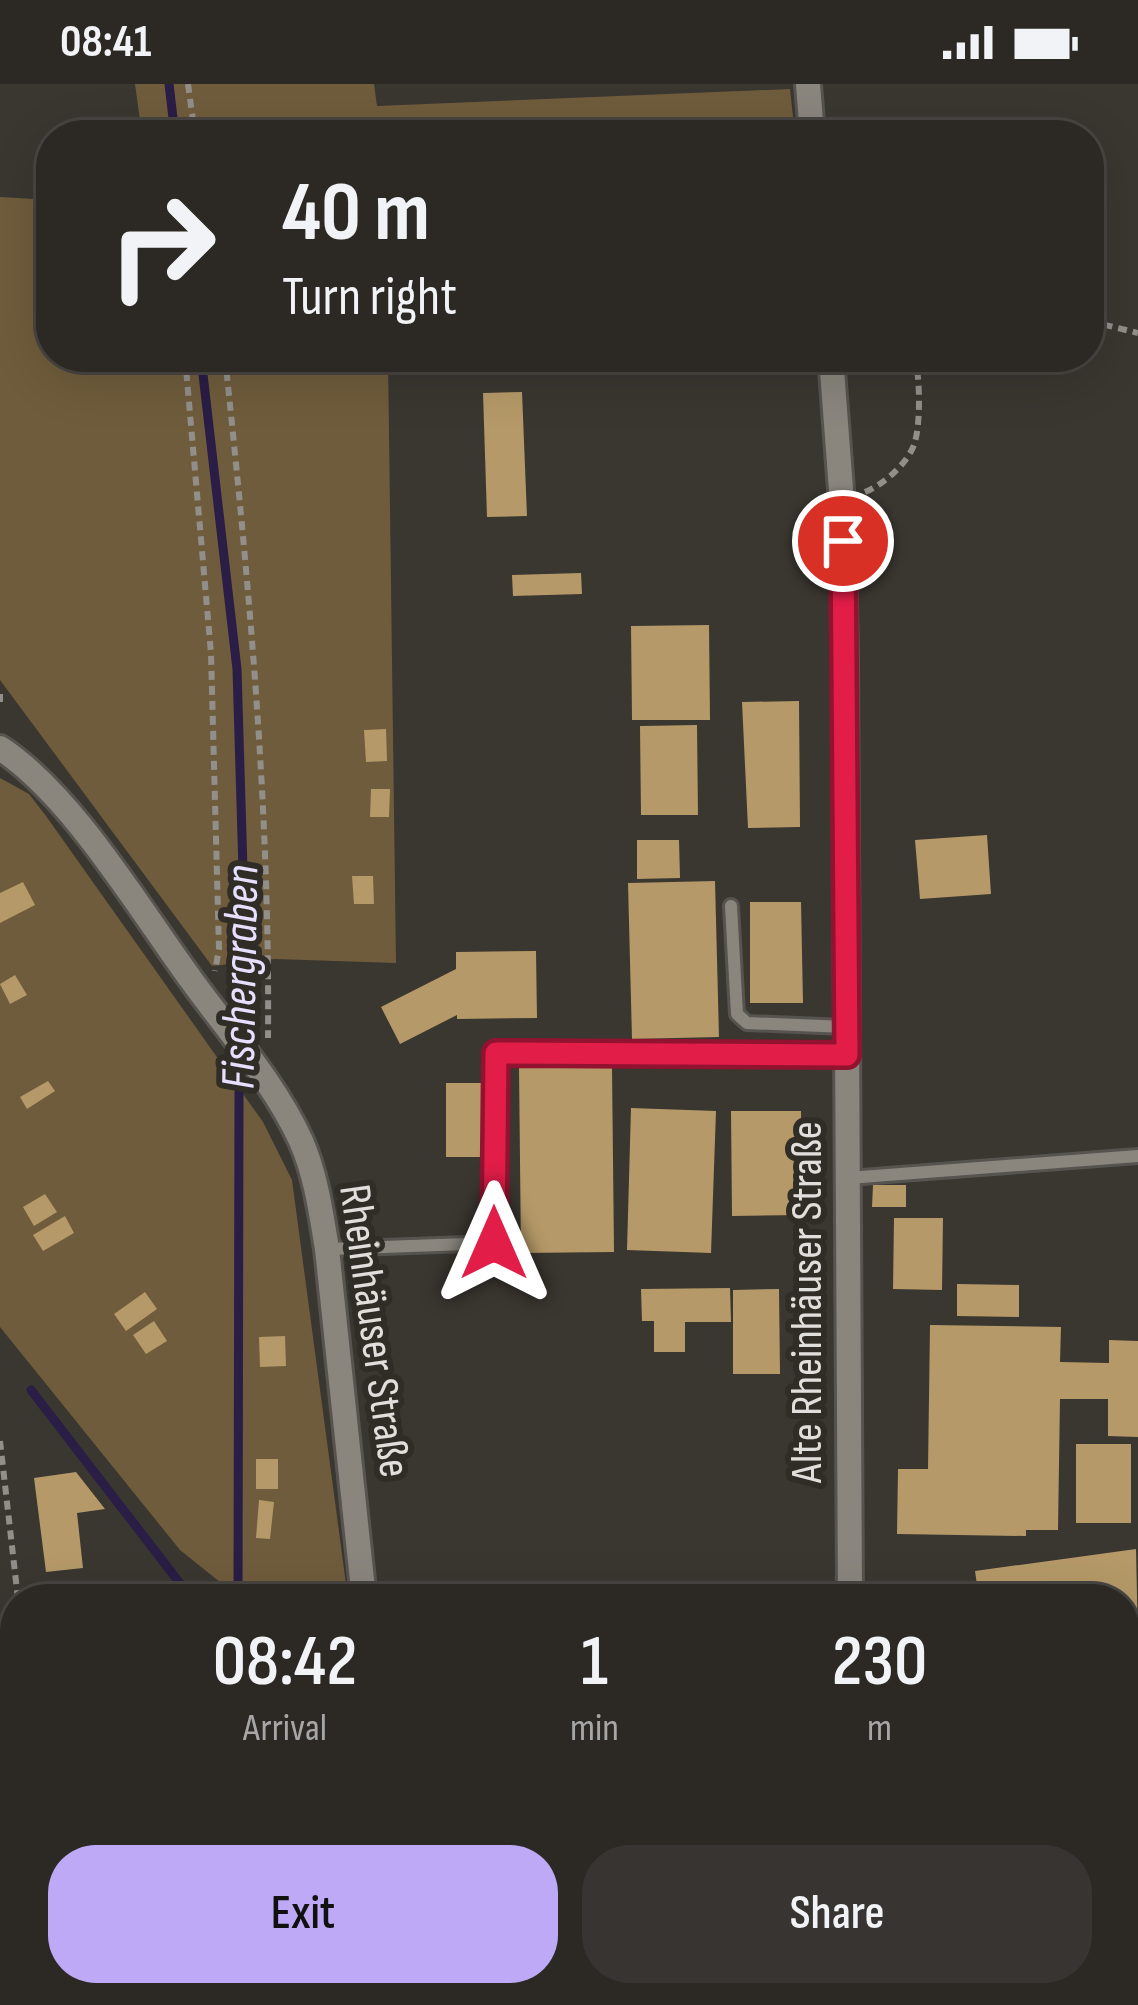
<!DOCTYPE html>
<meta charset="utf-8">
<style>
:root{--surface:#2c2824;--page:#383431;--text:#f1f3f6;--muted:#a6a6a6;--line:#484441;--accent:#bda9f5}
body{margin:0;font-family:"Sofia Sans Condensed",sans-serif;background:var(--page);color:var(--text);height:100vh;display:flex;flex-direction:column;font-size:45px;white-space:nowrap}
*{box-sizing:border-box;margin:0}
p{font-size:39px;color:var(--muted)}
.icon{flex:none;width:66px;height:66px;fill:none;stroke:currentColor;stroke-width:2;stroke-linecap:round;stroke-linejoin:round}
.map{position:relative;flex:1;overflow:hidden}
.drawer{position:absolute;left:0px;top:1500px;width:1140px;height:423px;display:flex;flex-direction:column;background:var(--surface);border-radius:48px 48px 0 0;box-shadow:0 12px 48px #0002,0 0 0 3px var(--line)}
.drawer>*{flex:none}
.banner{position:absolute;left:36px;top:36px;width:1068px;height:252px;border-radius:48px;box-shadow:0 12px 48px #0002,0 0 0 3px var(--line);background:#2c2824;color:var(--text);overflow:hidden}
.pin{position:absolute;display:grid;place-items:center;width:102px;height:102px;color:#fff;margin:-51px;border:6px solid #fff;border-radius:50%;box-shadow:0 3px 12px #0007}
.me{position:absolute;width:132px;margin:-66px;rotate:0deg;stroke-linejoin:round;filter:drop-shadow(0 0 9px #0008)}
.turn{display:flex;align-items:center;gap:42px;height:252px;padding:0 48px;font-size:54px}
.turn .icon{width:156px;height:156px;stroke-width:2.5}
.turn b{display:block;font-size:84px;line-height:102px}
.eta{display:flex;justify-content:space-evenly;align-items:center;height:204px;text-align:center}
.eta b{font-size:72px;font-weight:600;line-height:84px}
.button{display:flex;gap:24px;margin-top:auto;padding:24px 48px}
.button a{flex:1;height:138px;border-radius:48px;background:var(--accent);color:#111;font-size:48px;font-weight:600;line-height:138px;text-align:center}
.button a+a{background:var(--page);color:var(--text)}
.status{display:flex;justify-content:space-between;align-items:center;height:84px;padding:0 60px;background:var(--surface);direction:ltr}
.status svg{height:33px;fill:currentColor}
.map>svg:first-child{display:block}
.green{fill:#6f5c3c}
.lines{fill:none;stroke-linecap:round;stroke-linejoin:round}
.stream{stroke:#2a1d46;stroke-width:9}
.building{fill:#b59968}
.service-casing{stroke:#57534f;stroke-width:18}
.minor-casing{stroke:#57534f;stroke-width:30}
.tertiary-casing{stroke:#57534f;stroke-width:36}
.path{stroke:#928f8a;stroke-width:6;stroke-dasharray:9 6;stroke-linecap:butt}
.service{stroke:#8a867e;stroke-width:12}
.minor{stroke:#8a867e;stroke-width:24}
.tertiary{stroke:#8a867e;stroke-width:30}
.route-casing{stroke:#92132f;stroke-width:30}
.route{stroke:#e11d48;stroke-width:21}
.labels{text-anchor:middle;dominant-baseline:central;stroke-width:12;stroke-linejoin:round;paint-order:stroke}
.street-label{font-size:45px;fill:#e1dfdb;stroke:#302c26}
.water-label{font-size:48px;font-style:italic;fill:#e6e0fe;stroke:#302c26}
</style>
<div class="status"><b>08:41</b><svg viewBox="0 0 49 12"><path d="M0 12V9h3v3zM5 12V6h3v6zM10 12V3h3v9zM15 12V0h3v12zM26 1h20v11H26zM47 4h2v5h-2z"/></svg></div>
<div class="map">
<svg width="1138" height="1921" viewBox="0 0 1138 1921">
<rect width="100%" height="100%" fill="#3a3630"/>
<g class="green">
<path d="M135,0H374L377,22L790,5L795,51H142Z"/>
<path d="M0,113L51,116V273H388L396,879L275,875L212,882L0,596Z"/>
<path d="M0,694L29,710L46,732L263,1038L292,1096L348,1515H241L180,1466L0,1243Z"/>
</g>
<g class="lines">
<g class="stream">
<path d="M169,0L175,51"/>
<path d="M201,273L237,585L247,920L244,955"/>
<path d="M31,1306L192,1515"/>
<path d="M238,1515L239,1010L243,972"/>
<path d="M275,1908L276,1921"/>
</g>
</g>
<g class="building">
<path d="M522,308L527,432L487,433L483,309Z"/>
<path d="M581,489L582,510L513,512L512,491Z"/>
<path d="M709,541L710,636H632L631,542Z"/>
<path d="M799,617L800,743L748,744L742,618Z"/>
<path d="M697,641L698,731H641L640,642Z"/>
<path d="M386,645L387,677L366,678L364,646Z"/>
<path d="M371,705H390L389,733H370Z"/>
<path d="M987,751L991,810L920,815L915,756Z"/>
<path d="M637,756H679L680,794L637,795Z"/>
<path d="M352,792H373L374,820H354Z"/>
<path d="M715,797L719,953L632,955L628,799Z"/>
<path d="M23,798L35,821L0,839V809Z"/>
<path d="M750,818H801L803,919H750Z"/>
<path d="M536,867L537,934L457,935V931L400,960L381,923L456,885V868Z"/>
<path d="M15,891L27,911L10,920L0,900Z"/>
<path d="M519,984H612L614,1168L521,1169Z"/>
<path d="M48,997L55,1007L27,1025L20,1013Z"/>
<path d="M446,999H484L483,1073H446Z"/>
<path d="M631,1024L716,1027L711,1169L627,1166Z"/>
<path d="M731,1027H801L802,1131L732,1132Z"/>
<path d="M873,1101H906V1123H872Z"/>
<path d="M45,1110L57,1128L34,1142L23,1123Z"/>
<path d="M65,1132L74,1149L43,1167L33,1151Z"/>
<path d="M894,1134H943L942,1206L893,1205Z"/>
<path d="M957,1200L1019,1201V1233L957,1232Z"/>
<path d="M730,1204L731,1238H685V1268H654V1237H642L641,1205Z"/>
<path d="M779,1205L780,1290H733V1206Z"/>
<path d="M145,1208L157,1225L126,1247L114,1230Z"/>
<path d="M154,1237L167,1257L146,1270L133,1251Z"/>
<path d="M930,1241L1061,1243L1060,1278L1109,1279V1256L1138,1257V1353L1108,1352V1315H1060L1058,1446H1026V1452L897,1450L898,1385H928Z"/>
<path d="M285,1252L286,1282L260,1283L259,1253Z"/>
<rect x="1076" y="1360" width="55" height="79"/>
<rect x="256" y="1375" width="22" height="30"/>
<path d="M76,1388L105,1425L77,1429L83,1484L46,1488L34,1394Z"/>
<path d="M259,1416L274,1418L270,1455L256,1454Z"/>
<path d="M1136,1465L1138,1559L1125,1561V1515H979L975,1487Z"/>
<path d="M125,1499L127,1515H53L52,1508Z"/>
<path d="M1138,1696V1795L1125,1797V1699Z"/>
<path d="M1138,1851V1921H988L986,1908H1125V1854Z"/>
<path d="M181,1908H257L258,1912L241,1914V1921H132L181,1912Z"/>
<path d="M643,1908H733L734,1921H644Z"/>
</g>
<g class="lines">
<defs>
<g id="service">
<path d="M731,822L737,930L747,939L846,943"/>
<path d="M848,1094L1138,1072"/>
<path d="M328,1165L494,1159L496,969L847,971"/>
<path d="M1125,1585L1138,1583"/>
<path d="M1125,1834L1138,1832"/>
<path d="M974,1921L975,1908"/>
</g>
<g id="minor">
<path d="M808,0L812,51"/>
<path d="M831,273L842,419L845,569L850,1515"/>
<path d="M0,664C73,712 139,825 192,897C229,948 275,1000 301,1057C316,1091 321,1129 327,1165L364,1515"/>
<path d="M407,1908L408,1921"/>
<path d="M852,1908V1921"/>
</g>
<g id="tertiary">
<path d="M0,1710L15,1837"/>
<path d="M23,1908L25,1921"/>
</g>
</defs>
<use href="#service" class="service-casing"/>
<use href="#minor" class="minor-casing"/>
<use href="#tertiary" class="tertiary-casing"/>
<g class="path">
<path d="M188,0L195,51"/>
<path d="M1089,237L1138,249"/>
<path d="M185,273L211,569L219,865L215,887"/>
<path d="M225,273C249,500 270,726 268,954"/>
<path d="M865,408C884,400 906,381 914,361C921,341 920,294 915,273"/>
<path d="M0,610V618"/>
<path d="M0,1357L18,1515"/>
<path d="M62,1908L64,1921"/>
</g>
<use href="#service" class="service"/>
<use href="#minor" class="minor"/>
<use href="#tertiary" class="tertiary"/>
</g>
<g class="lines">
<defs>
<path id="route" d="M494,1159L496,969L847,971L843,457"/>
</defs>
<use href="#route" class="route-casing"/>
<use href="#route" class="route"/>
</g>
<g class="labels">
<g class="street-label">
<text transform="translate(807 1218) rotate(-90)">Alte Rheinhäuser Straße</text>
<text transform="translate(374 1247) rotate(82)">Rheinhäuser Straße</text>
</g>
<g class="water-label">
<text transform="translate(241 893) rotate(-89)">Fischergraben</text>
</g>
</g>
</svg>
<div class="pin" style="left:843px;top:457px;background:#d93025"><svg class="icon" aria-label="arrive" viewBox="0 0 24 24"><path d="M6 21V4h12l-3 4 3 4H6"/></svg></div>
<svg class="me" style="left:494px;top:1159px" viewBox="-20 -20 40 40"><path d="M0-17L14 15 0 8-14 15z" fill="#e11d48" stroke="#fff" stroke-width="4"/></svg>
<div class="banner">
<div class="turn"><svg class="icon" aria-label="right" viewBox="0 0 24 24"><path d="M7 20v-9h11M14 6l5 5-5 5"/></svg><div><b>40 m</b>Turn right</div></div>
</div>
<section class="drawer">
<div class="eta">
<div><b>08:42</b><p>Arrival</p></div>
<div><b>1</b><p>min</p></div>
<div><b>230</b><p>m</p></div>
</div>
<div class="button"><a>Exit</a><a>Share</a></div>
</section>
</div>
